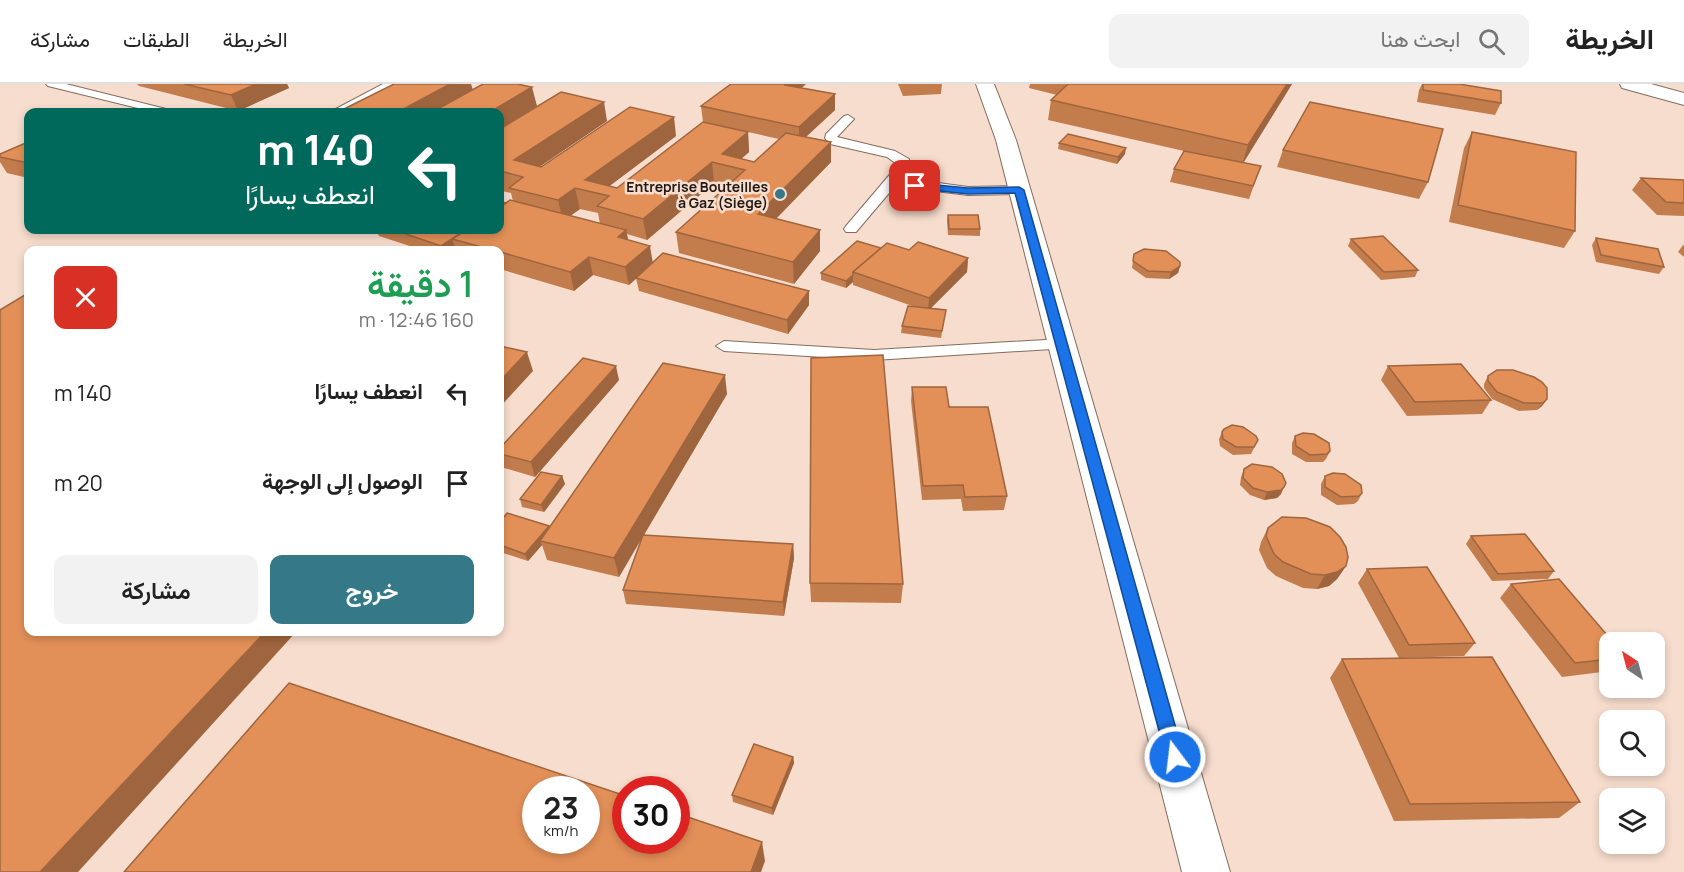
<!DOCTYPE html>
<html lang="ar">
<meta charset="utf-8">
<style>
:root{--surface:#fff;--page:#f2f2f2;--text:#222;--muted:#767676;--line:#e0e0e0;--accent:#357988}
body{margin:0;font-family:Manrope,Vazirmatn,sans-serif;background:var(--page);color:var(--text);direction:rtl;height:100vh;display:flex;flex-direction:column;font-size:22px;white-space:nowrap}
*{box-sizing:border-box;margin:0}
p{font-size:20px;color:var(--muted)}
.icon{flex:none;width:33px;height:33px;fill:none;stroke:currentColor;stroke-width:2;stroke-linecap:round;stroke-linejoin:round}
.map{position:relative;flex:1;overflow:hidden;direction:ltr}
.side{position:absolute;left:24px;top:162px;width:480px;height:390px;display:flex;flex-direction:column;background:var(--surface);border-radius:12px;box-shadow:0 3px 9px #0003;direction:rtl}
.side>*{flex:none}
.guide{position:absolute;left:24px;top:24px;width:480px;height:126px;border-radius:12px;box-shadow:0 3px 9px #0003;direction:rtl;background:#00695c;color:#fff;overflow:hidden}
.needle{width:39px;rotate:324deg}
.controls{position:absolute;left:1599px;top:548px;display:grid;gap:12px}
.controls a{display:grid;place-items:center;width:66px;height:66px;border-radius:12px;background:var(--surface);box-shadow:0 3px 9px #0003;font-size:30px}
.speed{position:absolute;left:522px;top:692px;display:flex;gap:12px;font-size:30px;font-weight:700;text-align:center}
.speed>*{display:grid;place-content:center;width:78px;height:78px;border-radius:50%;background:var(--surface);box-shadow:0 3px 9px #0003;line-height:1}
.speed small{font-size:15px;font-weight:400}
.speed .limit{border:9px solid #d22;background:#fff;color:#111}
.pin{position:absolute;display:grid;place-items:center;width:51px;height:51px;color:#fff;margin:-26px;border-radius:12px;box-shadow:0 3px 9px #0006}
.me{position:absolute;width:66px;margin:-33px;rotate:345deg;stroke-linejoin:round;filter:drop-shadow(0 0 4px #0008)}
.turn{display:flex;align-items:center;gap:21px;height:126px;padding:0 30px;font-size:27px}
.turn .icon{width:78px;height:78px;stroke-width:2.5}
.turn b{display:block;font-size:42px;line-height:51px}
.round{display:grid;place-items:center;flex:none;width:63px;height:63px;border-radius:12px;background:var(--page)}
.headline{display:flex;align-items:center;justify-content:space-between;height:102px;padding:0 30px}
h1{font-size:36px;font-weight:600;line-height:45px;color:#1e9e55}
.primary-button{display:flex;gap:12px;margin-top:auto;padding:12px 30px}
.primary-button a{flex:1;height:69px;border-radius:12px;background:var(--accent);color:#fff;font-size:24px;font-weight:600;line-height:69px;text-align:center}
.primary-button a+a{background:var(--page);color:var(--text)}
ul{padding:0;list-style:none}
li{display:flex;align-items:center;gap:18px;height:90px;padding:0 30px}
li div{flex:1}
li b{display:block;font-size:22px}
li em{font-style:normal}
header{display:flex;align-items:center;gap:36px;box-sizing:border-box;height:84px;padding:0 30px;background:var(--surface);border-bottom:2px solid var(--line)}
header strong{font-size:28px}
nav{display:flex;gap:33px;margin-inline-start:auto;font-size:21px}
.search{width:420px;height:54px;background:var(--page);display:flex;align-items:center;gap:15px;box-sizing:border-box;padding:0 21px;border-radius:12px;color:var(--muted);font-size:22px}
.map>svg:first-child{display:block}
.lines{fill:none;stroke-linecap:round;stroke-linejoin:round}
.service-casing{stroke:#836c5e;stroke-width:2}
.minor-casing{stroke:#836c5e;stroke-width:2}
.secondary-casing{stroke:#836c5e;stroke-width:2}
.service{fill:#fff;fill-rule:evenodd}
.minor{fill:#fff;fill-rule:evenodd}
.secondary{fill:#fff;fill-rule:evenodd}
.wall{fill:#c37c4c;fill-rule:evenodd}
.shaded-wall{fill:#9f653e}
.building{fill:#e39058;stroke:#9f653e;stroke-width:1.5;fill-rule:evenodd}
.route{fill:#1a73e8;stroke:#114b97;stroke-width:1.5}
.poi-dot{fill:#357988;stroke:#f7ddcd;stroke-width:2}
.labels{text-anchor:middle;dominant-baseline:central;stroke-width:5;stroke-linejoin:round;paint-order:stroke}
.far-poi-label{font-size:14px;font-weight:bold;fill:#211813;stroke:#f7ddcd;text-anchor:end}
</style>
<header>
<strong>الخريطة</strong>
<div class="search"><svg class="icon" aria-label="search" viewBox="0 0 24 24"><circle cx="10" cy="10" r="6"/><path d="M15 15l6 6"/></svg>ابحث هنا</div>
<nav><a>الخريطة</a><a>الطبقات</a><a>مشاركة</a></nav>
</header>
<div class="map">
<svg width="1684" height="788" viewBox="0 0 1684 788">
<rect width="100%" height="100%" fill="#f7ddcd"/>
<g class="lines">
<defs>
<g id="service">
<path d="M46,0H66L170,26L172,28H154L48,2Z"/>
<path d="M383,0H398L344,28H330Z"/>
<path d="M848,31L854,35L837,53L895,67L909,75L910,82L901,94L968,103L1019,102L1026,106L1019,110L968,111L895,102L856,148H846L844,145L846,142L898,81L887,73L830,60L825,54L826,50L844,32Z"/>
<path d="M1062,255L1068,256L1070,260L1068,264L874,276L724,267L716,262L724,257L874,266Z"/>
</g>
<path id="minor" d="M976,0H994L1016,56L1230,788H1182L996,56Z"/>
<path id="secondary" d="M1620,0H1651L1684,9V21L1622,4Z"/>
</defs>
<use href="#service" class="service-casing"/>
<use href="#minor" class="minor-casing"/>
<use href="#secondary" class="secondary-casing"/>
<use href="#service" class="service"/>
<use href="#minor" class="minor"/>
<use href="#secondary" class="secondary"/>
</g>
<g class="wall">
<path d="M137,0H287L289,4L238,27L139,2Z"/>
<path d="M731,0H806L801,4L835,10V26L806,53L831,78L776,135L820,167L794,200L679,169L676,148L727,102L714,99L647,156L627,150L628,156L653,179L809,221L788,250L639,207L636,194L629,201L593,191L574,207L500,185V166H422L379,152L376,146H500L506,119L513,117L511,109L502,107L500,108V46L607,37L540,82L541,83L676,52L609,102L617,104L703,38L701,22ZM748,48L779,55L754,78L741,75L749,68ZM580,125L598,129L600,140L570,132Z"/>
<path d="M898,0H942L941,10L903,12Z"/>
<path d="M1030,0H1292L1243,79L1261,82L1249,115L1170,98L1174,85L1184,67L1048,36L1051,16L1057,11L1029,4Z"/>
<path d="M1422,0H1459L1501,19L1495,31L1417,18L1419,6Z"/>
<path d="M1472,48L1575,147L1564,164L1449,138L1464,64Z"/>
<path d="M28,58V94L7,89L0,78V70Z"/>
<path d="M1059,59L1125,70L1117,80L1058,65Z"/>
<path d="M1283,66L1428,98L1419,115L1277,83Z"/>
<path d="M1641,94L1684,96V132L1657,131L1632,106Z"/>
<path d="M948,131L980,145V152L948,151L947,137Z"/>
<path d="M1596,154L1664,183L1659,190L1596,178L1592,161Z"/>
<path d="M1351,155L1418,186L1415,193L1381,196L1348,162Z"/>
<path d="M1683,161H1684V173L1678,168Z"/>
<path d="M881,164L909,166L968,174L967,188L931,224L946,226L941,254L901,249L902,242L915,223L853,201V198L846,204L821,196V189Z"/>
<path d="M1134,170L1180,182L1178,189L1169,195L1146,194L1132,184Z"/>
<path d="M1388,282L1491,316L1482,330L1407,332L1381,296Z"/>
<path d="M1488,292L1547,315L1542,322L1537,326L1519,327L1492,315L1484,304V300Z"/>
<path d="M619,296L535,393L501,383L500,379V364Z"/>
<path d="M912,303L949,323L1007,412L1004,426L963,427L961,415L922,416L911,317Z"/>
<path d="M727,310L644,451L793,460L794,474L784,532L626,520L623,506L642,453L619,493L547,476L542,461L528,477L500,468V438L549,442V444Z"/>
<path d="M1222,348L1258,356L1251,370L1233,371L1220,362L1219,355Z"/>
<path d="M1295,352L1330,367L1326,375L1323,378H1306L1292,370V359Z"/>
<path d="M1244,385L1281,410L1277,414L1264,416L1250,411L1240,401L1241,393Z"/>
<path d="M562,392L565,400L544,428L522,423L520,415Z"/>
<path d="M1325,392L1362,409L1358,417L1354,420L1337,421L1321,411V400Z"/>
<path d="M1268,444L1346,482L1337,495L1329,502L1317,505L1303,504L1276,492L1267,484L1259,466L1261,458Z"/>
<path d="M1471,452L1554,487L1548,495L1492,497L1466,460Z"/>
<path d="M1367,485L1475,559L1464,572L1401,574L1580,718L1559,734L1394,737L1330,594L1342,575L1399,574L1358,499Z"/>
<path d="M810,499L903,500L901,519L811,518Z"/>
<path d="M1511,500L1610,558V587L1562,593L1500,514Z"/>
<path d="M793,673L794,679L773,731L733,718L732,711Z"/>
</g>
<g class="shaded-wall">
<path d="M256,0H287L289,4L238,27L231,11Z"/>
<path d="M450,0H471L474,9L439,28H398Z"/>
<path d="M786,0H806L786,17L785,1Z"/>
<path d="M1287,0H1292L1242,81L1248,61Z"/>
<path d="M532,3L537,22L500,45V28H490Z"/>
<path d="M835,10V26L799,59V43Z"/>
<path d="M604,18L607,37L523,94L514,76Z"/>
<path d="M674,33L676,52L599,110L585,96Z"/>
<path d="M748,48L749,68L732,83L722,70Z"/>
<path d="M831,58V78L759,152L758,130Z"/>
<path d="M1126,64L1125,70L1117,80L1118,73Z"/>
<path d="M712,78L714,99L647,156L643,135Z"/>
<path d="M500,96L502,107L500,108Z"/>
<path d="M575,104L580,125L563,137L558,116Z"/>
<path d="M467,146L452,155L456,166H443L441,162Z"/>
<path d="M626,146L630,164L618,153Z"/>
<path d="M820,146V167L794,200L793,178Z"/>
<path d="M650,162L653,180L629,201L625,183Z"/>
<path d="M589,173L593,191L574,207L570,188Z"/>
<path d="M968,174L967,188L928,227L929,214Z"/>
<path d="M1180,182L1178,189L1169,195L1171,188Z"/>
<path d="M853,191V198L846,204V197Z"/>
<path d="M809,207V221L788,250L787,236Z"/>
<path d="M527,268L533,287L500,323V297Z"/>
<path d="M616,282L619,296L535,393L531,378Z"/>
<path d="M725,291L727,310L619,493L614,474Z"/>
<path d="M1547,315L1542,322L1537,326L1543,319Z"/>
<path d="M562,392L565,400L544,428L541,421Z"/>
<path d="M1284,403L1281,410L1277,414L1264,416L1267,408Z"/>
<path d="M549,442L551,449L540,457L542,461L528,477L525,470Z"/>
<path d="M793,460L794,474L784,532L783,518Z"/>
<path d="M1346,482L1337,495L1329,502L1317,505L1325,491Z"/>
<path d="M265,548H296L78,788H40Z"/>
<path d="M793,673L794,679L773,731L772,724Z"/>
<path d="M762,758L765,777L761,788H751Z"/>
</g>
<g class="building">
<path d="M184,0H256L231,11Z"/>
<path d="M394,0H450L398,28H338Z"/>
<path d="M483,0H517L532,3L490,28H432Z"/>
<path d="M731,0H786L785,1L835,10L799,43L701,22Z"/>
<path d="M1068,0H1287L1248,61L1051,16Z"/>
<path d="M1423,0H1459L1501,7V19L1423,6Z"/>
<path d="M561,8L604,18L514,76L541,83L630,23L674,33L585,96L617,104L703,38L748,48L722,70L754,78L786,49L831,58L758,130L820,146L793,178L676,148L745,86L712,78L643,135L597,122L609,112L575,104L558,116L509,104L523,93L500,87V45Z"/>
<path d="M1310,18L1443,45L1428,98L1283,66Z"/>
<path d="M105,25L120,28H97Z"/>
<path d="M1472,48L1576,68L1575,147L1458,121Z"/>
<path d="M1068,50L1126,64L1118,73L1059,59Z"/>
<path d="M28,58V79L0,73V70Z"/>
<path d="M1184,67L1261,82L1253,102L1174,85Z"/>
<path d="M1641,94L1684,96V119L1666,118Z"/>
<path d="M510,116L626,146L618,153L650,162L625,183L589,173L570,188L500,168V166H493L452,155L466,146H500V123Z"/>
<path d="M500,117L506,119L500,123Z"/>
<path d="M948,131H978L980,145H949Z"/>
<path d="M394,146H466L441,162Z"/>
<path d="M1383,152L1418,186L1384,188L1351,155Z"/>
<path d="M1596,154L1658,165L1664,183L1601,171Z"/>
<path d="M857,157L881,164L853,188V191L846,197L821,189Z"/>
<path d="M918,158L968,174L929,214L853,188L887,159L909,166Z"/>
<path d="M1144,165L1166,167L1180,178V182L1171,188L1148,187L1133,177L1134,170Z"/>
<path d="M663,169L809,207L787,236L636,194Z"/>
<path d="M28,209V548H265L40,788H0V226Z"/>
<path d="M908,222L946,226L942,247L902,242Z"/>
<path d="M500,262L527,268L500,297Z"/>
<path d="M883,271L903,500L810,499L811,274Z"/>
<path d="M583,274L616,282L531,378L500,370V364Z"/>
<path d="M663,279L725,291L614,474L540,457Z"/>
<path d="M1461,280L1491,316L1415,318L1388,282Z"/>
<path d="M1497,286H1513L1534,293L1542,298L1547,304V315L1543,319H1524L1497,308L1488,297V292Z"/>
<path d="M912,303H946L949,323H988L1007,412L965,413L963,401L923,402Z"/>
<path d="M1232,341L1243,343L1256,352L1258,356L1254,363H1236L1223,355L1222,348L1224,345Z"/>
<path d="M1303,349L1314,350L1329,359L1330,367L1327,370L1310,371L1296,362L1295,352Z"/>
<path d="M1252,380L1272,383L1282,390L1286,399L1284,403L1281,406L1267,408L1253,404L1243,394L1244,385Z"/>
<path d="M541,388L562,392L541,421L520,415Z"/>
<path d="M1333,389L1345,390L1361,401L1362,409L1359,412L1341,413L1325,403V392Z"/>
<path d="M507,429L549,442L525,470L500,461V438Z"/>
<path d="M1282,433L1306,434L1330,443L1340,453L1346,463L1348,473L1346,482L1337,488L1325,491L1311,490L1283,478L1274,470L1266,452L1268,444Z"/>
<path d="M1525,450L1554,487L1498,490L1471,452Z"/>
<path d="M643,451L793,460L783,518L623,506Z"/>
<path d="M1427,483L1475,559L1409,561L1367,485Z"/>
<path d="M1559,495L1613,558H1610V575L1575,579L1511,500Z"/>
<path d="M1492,573L1580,718L1410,720L1342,575Z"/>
<path d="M289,599L626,712V756H676V729L762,758L751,788H124ZM536,705H586V756H536Z"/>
<path d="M754,660L793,673L772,724L732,711Z"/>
</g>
<path class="route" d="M915,99L968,104L1019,103L1024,106L1184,673L1181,679L1175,682L1168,679L1166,673L1015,109L968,110L912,104L911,102Z"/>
<circle class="poi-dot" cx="780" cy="110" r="6"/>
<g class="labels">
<g class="far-poi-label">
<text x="768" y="102">Entreprise Bouteilles<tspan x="768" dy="16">à Gaz (Siège)</tspan></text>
</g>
</g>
</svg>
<div class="controls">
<a><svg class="needle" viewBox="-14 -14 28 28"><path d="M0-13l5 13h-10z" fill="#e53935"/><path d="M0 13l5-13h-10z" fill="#767676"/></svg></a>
<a><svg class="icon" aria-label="search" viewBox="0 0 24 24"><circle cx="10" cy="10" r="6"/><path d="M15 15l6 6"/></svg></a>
<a><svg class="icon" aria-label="layers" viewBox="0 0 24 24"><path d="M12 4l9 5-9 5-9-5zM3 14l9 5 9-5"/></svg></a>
</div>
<div class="speed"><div>23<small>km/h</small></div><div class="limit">30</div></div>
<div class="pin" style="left:915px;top:102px;background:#d93025"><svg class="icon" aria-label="arrive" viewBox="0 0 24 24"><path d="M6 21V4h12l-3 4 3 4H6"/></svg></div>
<svg class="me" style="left:1175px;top:673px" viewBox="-20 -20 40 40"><circle r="17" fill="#1a73e8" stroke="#fff" stroke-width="3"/><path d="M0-11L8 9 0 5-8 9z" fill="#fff"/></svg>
<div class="guide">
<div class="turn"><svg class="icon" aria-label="left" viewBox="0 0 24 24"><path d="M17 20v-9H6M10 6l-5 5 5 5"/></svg><div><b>140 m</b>انعطف يسارًا</div></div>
</div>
<section class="side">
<div class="headline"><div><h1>1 دقيقة</h1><p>160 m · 12:46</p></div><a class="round" style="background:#d93025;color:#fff"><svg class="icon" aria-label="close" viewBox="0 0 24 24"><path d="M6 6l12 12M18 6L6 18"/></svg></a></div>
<ul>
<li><svg class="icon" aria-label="left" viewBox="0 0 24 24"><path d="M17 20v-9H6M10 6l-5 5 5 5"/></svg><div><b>انعطف يسارًا</b></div><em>140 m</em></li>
<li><svg class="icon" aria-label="arrive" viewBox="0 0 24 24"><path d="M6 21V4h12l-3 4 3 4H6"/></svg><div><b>الوصول إلى الوجهة</b></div><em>20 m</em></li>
</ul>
<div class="primary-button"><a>خروج</a><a>مشاركة</a></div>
</section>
</div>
